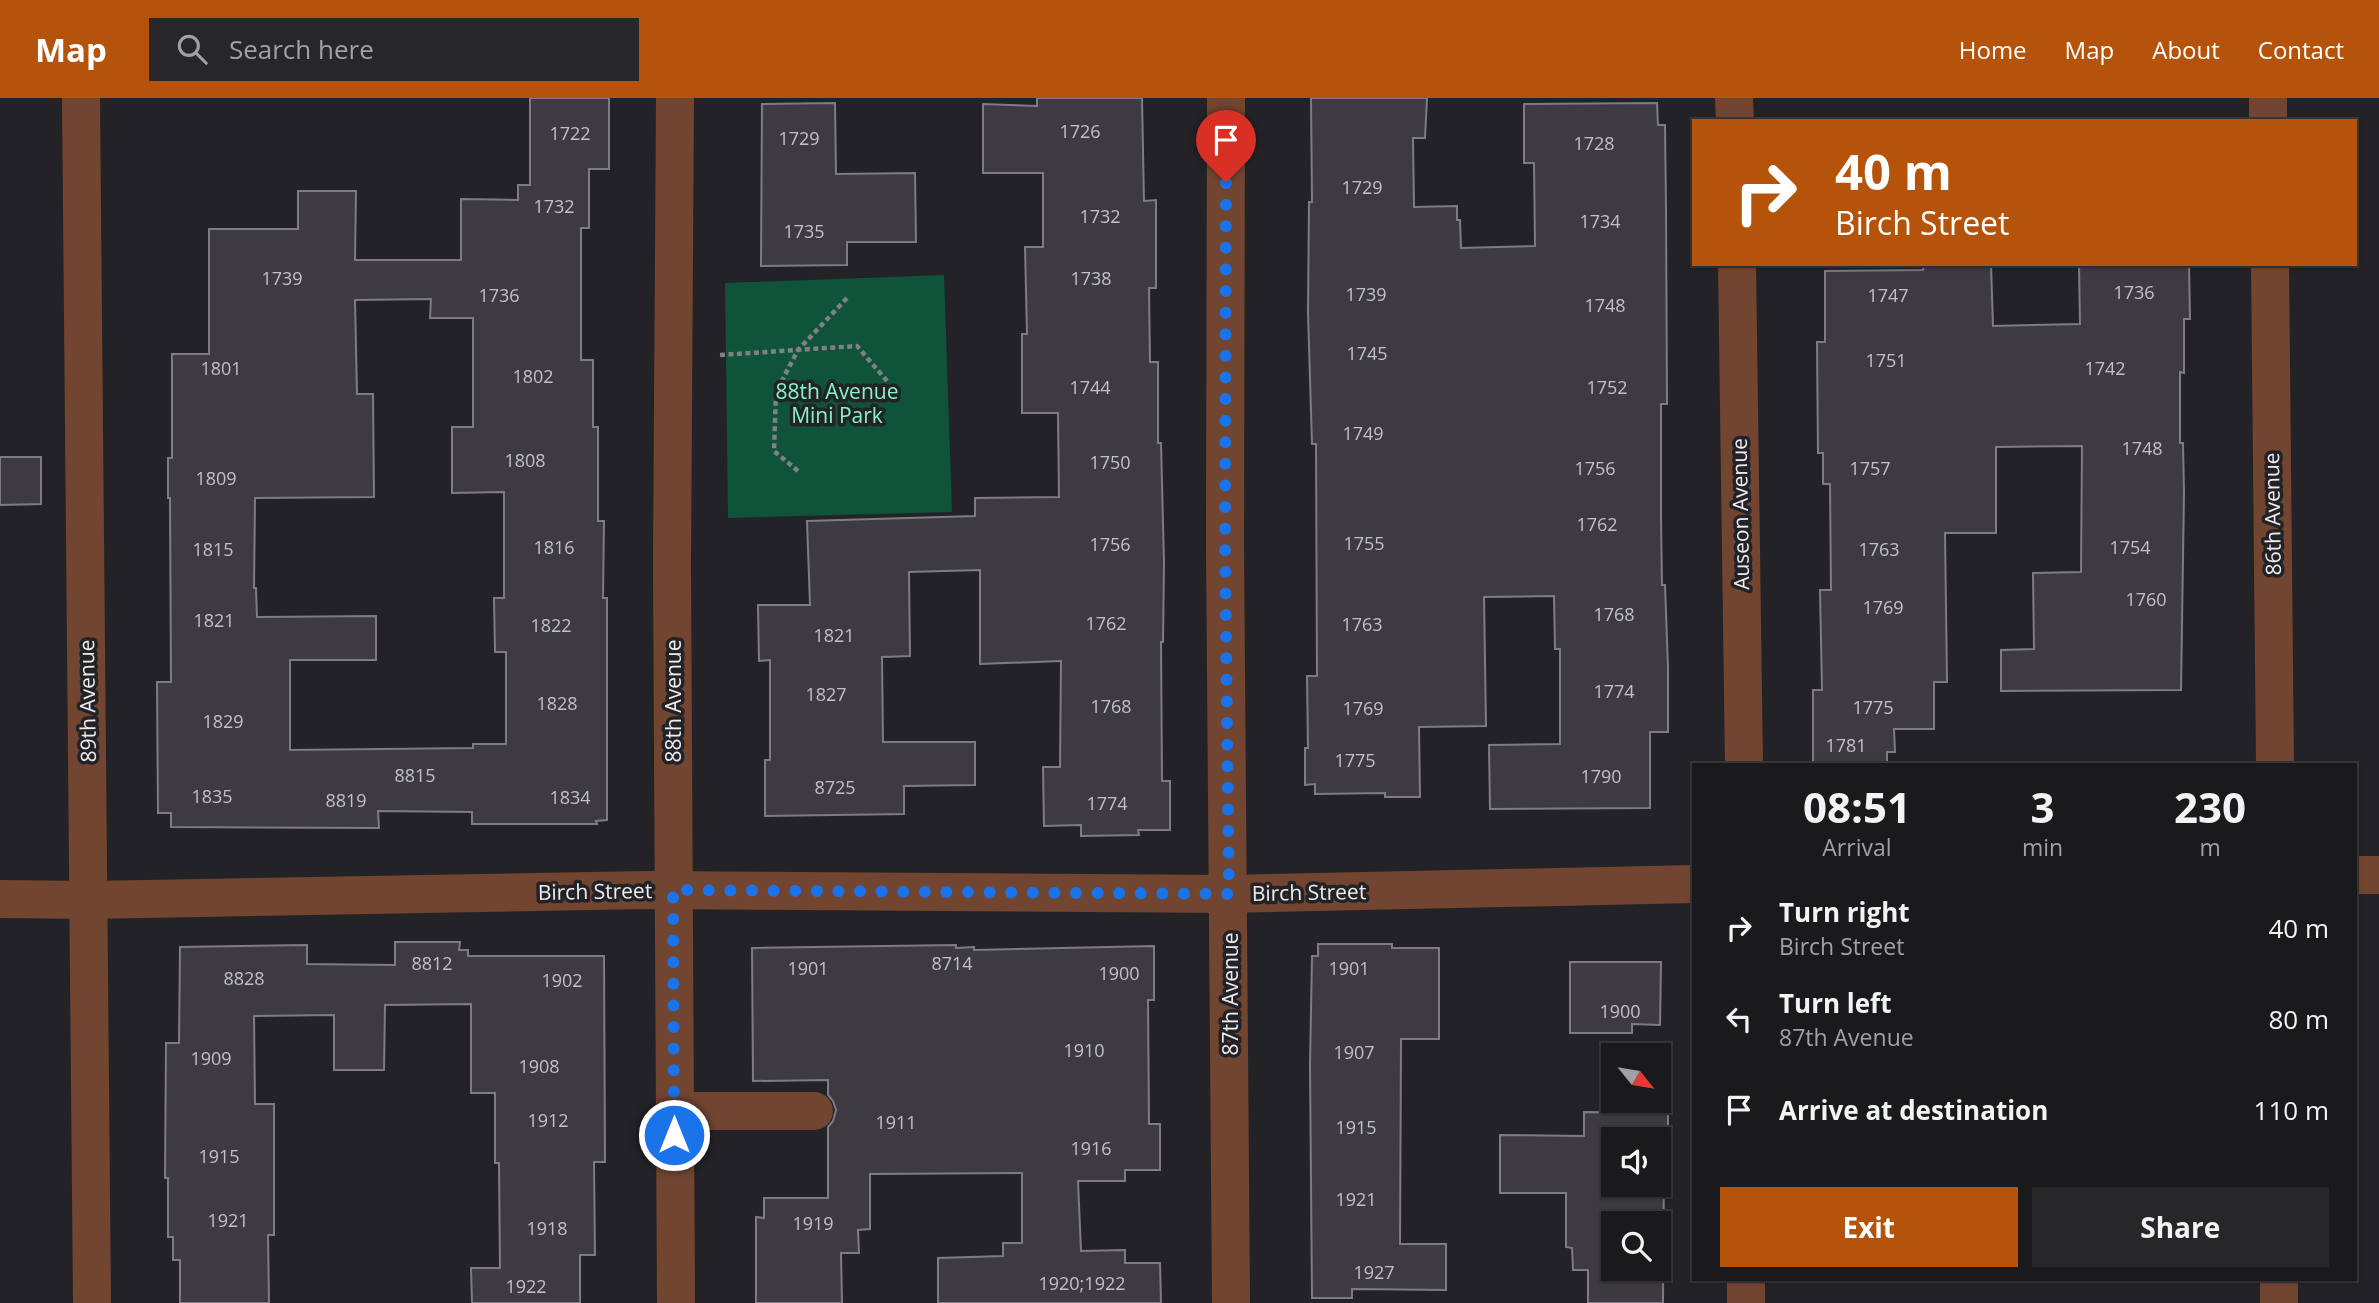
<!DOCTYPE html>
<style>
:root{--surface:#1a1a1d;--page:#27272a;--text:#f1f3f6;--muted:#9fa1a4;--line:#38383b;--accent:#b45309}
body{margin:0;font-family:"Open Sans",sans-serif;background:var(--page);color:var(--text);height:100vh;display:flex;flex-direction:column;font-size:26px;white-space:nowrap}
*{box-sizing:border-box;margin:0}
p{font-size:23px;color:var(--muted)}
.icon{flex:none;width:38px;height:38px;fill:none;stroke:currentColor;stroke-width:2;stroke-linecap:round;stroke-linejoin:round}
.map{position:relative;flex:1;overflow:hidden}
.details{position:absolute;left:1692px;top:665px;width:665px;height:518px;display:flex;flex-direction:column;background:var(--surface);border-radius:0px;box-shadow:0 2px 5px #0004,0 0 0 2px var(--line)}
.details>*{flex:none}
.banner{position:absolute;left:1692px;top:21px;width:665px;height:147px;border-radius:0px;box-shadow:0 2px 5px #0004,0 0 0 2px var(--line);background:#b45309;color:#fff;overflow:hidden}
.needle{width:46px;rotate:120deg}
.controls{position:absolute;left:1601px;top:945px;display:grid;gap:14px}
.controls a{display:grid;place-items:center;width:70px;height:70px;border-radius:0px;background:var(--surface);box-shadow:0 2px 5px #0004,0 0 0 2px var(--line);font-size:35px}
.pin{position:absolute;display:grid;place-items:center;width:60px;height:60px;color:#fff;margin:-72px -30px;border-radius:50% 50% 50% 0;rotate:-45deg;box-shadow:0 0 7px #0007}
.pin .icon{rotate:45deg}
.me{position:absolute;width:77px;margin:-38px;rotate:0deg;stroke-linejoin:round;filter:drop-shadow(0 0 5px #0008)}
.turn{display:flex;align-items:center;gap:24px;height:147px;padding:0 28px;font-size:32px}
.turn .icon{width:91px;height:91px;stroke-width:2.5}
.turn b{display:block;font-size:49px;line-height:60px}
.eta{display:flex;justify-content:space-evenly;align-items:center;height:119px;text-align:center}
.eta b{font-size:42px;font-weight:700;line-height:49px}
.primary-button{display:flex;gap:14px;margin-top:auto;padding:14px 28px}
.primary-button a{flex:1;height:80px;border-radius:0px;background:var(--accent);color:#fff;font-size:28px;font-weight:700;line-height:80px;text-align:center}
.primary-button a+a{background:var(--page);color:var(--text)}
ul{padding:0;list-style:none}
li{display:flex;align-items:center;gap:21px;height:91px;padding:0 28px}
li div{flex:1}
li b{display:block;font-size:26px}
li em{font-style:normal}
header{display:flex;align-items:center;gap:42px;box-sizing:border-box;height:98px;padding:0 35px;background:var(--accent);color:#fff}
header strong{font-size:33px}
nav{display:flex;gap:38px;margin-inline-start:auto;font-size:24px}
.search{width:490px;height:63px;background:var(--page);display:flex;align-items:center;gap:18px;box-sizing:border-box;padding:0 24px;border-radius:0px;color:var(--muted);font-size:26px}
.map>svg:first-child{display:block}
.green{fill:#0e533a}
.building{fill:#3d3b41;stroke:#7e7c82;stroke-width:2;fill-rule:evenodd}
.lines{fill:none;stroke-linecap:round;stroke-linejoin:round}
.path{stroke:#818084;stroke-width:4.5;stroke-dasharray:5 3.5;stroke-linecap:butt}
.minor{stroke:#724531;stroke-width:38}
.route{stroke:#1a73e8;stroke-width:12;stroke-dasharray:0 21.6}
.labels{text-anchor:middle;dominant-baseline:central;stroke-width:7;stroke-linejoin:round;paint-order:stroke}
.number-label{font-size:18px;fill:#c1c0c4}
.park-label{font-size:21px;fill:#84f4c3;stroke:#232227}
.street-label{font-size:21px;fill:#edecef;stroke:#232227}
</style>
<header>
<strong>Map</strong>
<div class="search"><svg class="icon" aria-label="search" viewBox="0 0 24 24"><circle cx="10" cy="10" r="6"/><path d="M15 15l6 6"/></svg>Search here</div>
<nav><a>Home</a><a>Map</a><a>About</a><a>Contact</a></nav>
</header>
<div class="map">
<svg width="2379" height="1205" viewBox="0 0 2379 1205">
<rect width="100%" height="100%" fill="#232227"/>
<path class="green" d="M944,177L952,414L728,420L725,185Z"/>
<g class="building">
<path d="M530,0H609V71H589V130H581V262H593V329H598V423H604L603,500H607V722L596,723L597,726H472V714L378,713L379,730L171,729V715H158L157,584H171L170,400H168V360H172V256H209V131H298V93H356L355,162H461V101L518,102V87H530ZM431,201L430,220H473V329H452V395L504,394V500H494L495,554H506V646H473V650L290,652V562H376V518L257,519L256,490H254L255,400L374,399L373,296H357L355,202Z"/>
<path d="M1037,0H1142L1144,103L1156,102V190H1149L1150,264H1158V345H1161L1164,465L1163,544H1161L1162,683H1170V732H1138L1139,737L1081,738V727L1044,728L1043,669H1060L1061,563L980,566V472L909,474L910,558L882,559L883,644H975V687L904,688V716L765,718V662H770V562L759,563L758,507H810L807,423L975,418V400L1059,399L1058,315H1022V236H1027L1025,149H1043V75H983V6L1037,8Z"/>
<path d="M1311,0H1427L1425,40H1413L1414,109L1457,108V122H1460L1461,150L1535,148L1534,65H1524V6L1657,5L1658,27H1665L1666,110L1667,306H1661V421L1662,487H1665L1668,569V634H1650V710L1490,711L1489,647L1560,646V551H1555L1554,498L1484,499L1486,628L1419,629L1420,699H1385V695L1315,696V686L1305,687V650H1308L1307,578H1317L1316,346H1312L1308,215L1309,104H1312Z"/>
<path d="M835,5L836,76L915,75L916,144H847V167L761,168L762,6Z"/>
<path d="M1923,166H1991L1993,228L2080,226L2079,166H2189L2190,221H2184V275L2180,274V345H2183L2184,395L2181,592L2001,593V552L2034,551L2033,475L2081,474L2082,348L1996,349V435H1945L1947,584H1934V631H1894L1895,654H1887V667H1813V592H1822L1820,492H1831L1830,386H1823V355H1818L1817,244H1825V173L1923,172Z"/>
<path d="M0,359H41V406L0,407Z"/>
<path d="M395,844H460L459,852H468V858H604L605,1064H594L595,1157H580V1205H472L471,1170H500L499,1065H495V995H471V906L385,907L384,972H334V917L254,918L255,1006H274V1137H268L269,1205H180V1162H173V1139H168V1080H165L166,945H179L180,849L307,847V866L395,867Z"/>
<path d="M1318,846H1392V850H1439V941H1401L1400,1146H1446V1192L1352,1191V1200H1312L1310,967L1312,858H1318Z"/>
<path d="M956,847V850L974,849V852L1154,848V902H1148L1149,1026H1160V1072H1125V1083H1078L1081,1153L1125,1152V1165H1160L1161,1205H938V1160L1003,1158V1145H1022V1075L870,1076V1131L858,1132L859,1155H841L842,1205H756V1119L764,1120V1100H828V1029L833,1023L836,1012L833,1003L828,997V982L753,983L752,850Z"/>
<path d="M1570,864H1661L1660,927L1632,926V935H1570Z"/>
<path d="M1584,1014L1668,1015V1059L1664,1060L1663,1205H1588V1172H1573L1572,1150L1566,1149V1095H1500V1037L1584,1038ZM1614,1041H1659V1087H1614ZM1614,1125H1659V1171H1614Z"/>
</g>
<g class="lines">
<g class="path">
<path d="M720,257L857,248L887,283"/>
<path d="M798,373L774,353L776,294L798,252L848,199"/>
</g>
<g class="minor">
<path d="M81,0L92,1205"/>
<path d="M675,0L672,467L676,1205"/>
<path d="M1226,0L1225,447L1231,1205"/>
<path d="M1734,0L1735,23"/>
<path d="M2268,0V23"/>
<path d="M1737,166L1744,667"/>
<path d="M2270,166L2275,667"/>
<path d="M2356,777H2379"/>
<path d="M0,801L89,802L647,792L1229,796L1694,786"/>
<path d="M674,1013H814"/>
<path d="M1746,1181V1205"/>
<path d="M2279,1181V1205"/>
</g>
</g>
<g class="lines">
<path class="route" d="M674,1037L673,792L1229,796L1225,447L1226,84"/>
</g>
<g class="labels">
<g class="number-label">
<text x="1080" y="33">1726</text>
<text x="570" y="35">1722</text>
<text x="799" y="40">1729</text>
<text x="1594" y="45">1728</text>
<text x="1362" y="89">1729</text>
<text x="554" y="108">1732</text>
<text x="1100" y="118">1732</text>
<text x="1600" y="123">1734</text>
<text x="804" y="133">1735</text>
<text x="282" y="180">1739</text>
<text x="1091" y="180">1738</text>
<text x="2134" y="194">1736</text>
<text x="1366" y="196">1739</text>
<text x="499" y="197">1736</text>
<text x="1888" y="197">1747</text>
<text x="1605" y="207">1748</text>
<text x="1367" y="255">1745</text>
<text x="1886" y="262">1751</text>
<text x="221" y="270">1801</text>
<text x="2105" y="270">1742</text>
<text x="533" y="278">1802</text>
<text x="1090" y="289">1744</text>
<text x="1607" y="289">1752</text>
<text x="1363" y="335">1749</text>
<text x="2142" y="350">1748</text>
<text x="525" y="362">1808</text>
<text x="1110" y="364">1750</text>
<text x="1595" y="370">1756</text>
<text x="1870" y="370">1757</text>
<text x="216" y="380">1809</text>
<text x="1597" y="426">1762</text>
<text x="1364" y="445">1755</text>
<text x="1110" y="446">1756</text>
<text x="554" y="449">1816</text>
<text x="2130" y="449">1754</text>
<text x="213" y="451">1815</text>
<text x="1879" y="451">1763</text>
<text x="2146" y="501">1760</text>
<text x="1883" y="509">1769</text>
<text x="1614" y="516">1768</text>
<text x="214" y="522">1821</text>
<text x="1106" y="525">1762</text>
<text x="1362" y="526">1763</text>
<text x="551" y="527">1822</text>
<text x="834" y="537">1821</text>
<text x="1614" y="593">1774</text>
<text x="826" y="596">1827</text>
<text x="557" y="605">1828</text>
<text x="1111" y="608">1768</text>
<text x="1873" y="609">1775</text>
<text x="1363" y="610">1769</text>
<text x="223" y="623">1829</text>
<text x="1846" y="647">1781</text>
<text x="1355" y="662">1775</text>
<text x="415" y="677">8815</text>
<text x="1601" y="678">1790</text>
<text x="835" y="689">8725</text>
<text x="212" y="698">1835</text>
<text x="570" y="699">1834</text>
<text x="346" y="702">8819</text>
<text x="1107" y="705">1774</text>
<text x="432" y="865">8812</text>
<text x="952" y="865">8714</text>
<text x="808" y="870">1901</text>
<text x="1349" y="870">1901</text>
<text x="1119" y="875">1900</text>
<text x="244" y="880">8828</text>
<text x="562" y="882">1902</text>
<text x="1620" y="913">1900</text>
<text x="1084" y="952">1910</text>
<text x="1354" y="954">1907</text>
<text x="211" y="960">1909</text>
<text x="539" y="968">1908</text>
<text x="548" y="1022">1912</text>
<text x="896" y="1024">1911</text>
<text x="1356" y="1029">1915</text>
<text x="1091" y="1050">1916</text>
<text x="219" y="1058">1915</text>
<text x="1356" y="1101">1921</text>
<text x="228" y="1122">1921</text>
<text x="813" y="1125">1919</text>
<text x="547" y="1130">1918</text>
<text x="1374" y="1174">1927</text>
<text x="1082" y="1185">1920;1922</text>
<text x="526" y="1188">1922</text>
</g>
<g class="park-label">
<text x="837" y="293">88th Avenue<tspan x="837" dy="24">Mini Park</tspan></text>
</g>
<g class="street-label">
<text transform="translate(1740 416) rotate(-91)">Auseon Avenue</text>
<text transform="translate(2272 416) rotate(-91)">86th Avenue</text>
<text transform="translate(87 603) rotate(-91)">89th Avenue</text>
<text transform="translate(673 603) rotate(-90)">88th Avenue</text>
<text transform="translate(595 793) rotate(-1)">Birch Street</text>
<text transform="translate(1309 794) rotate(-1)">Birch Street</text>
<text transform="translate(1230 896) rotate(-90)">87th Avenue</text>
</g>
</g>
</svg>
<div class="controls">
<a><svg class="needle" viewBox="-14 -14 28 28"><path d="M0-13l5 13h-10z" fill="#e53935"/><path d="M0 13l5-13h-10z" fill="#9fa1a4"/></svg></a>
<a><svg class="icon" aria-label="sound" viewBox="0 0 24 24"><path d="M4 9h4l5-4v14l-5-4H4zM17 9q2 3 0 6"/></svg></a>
<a><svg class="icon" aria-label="search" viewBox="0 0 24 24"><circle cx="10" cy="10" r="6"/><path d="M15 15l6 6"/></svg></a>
</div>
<div class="pin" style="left:1226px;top:84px;background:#d93025"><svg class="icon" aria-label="arrive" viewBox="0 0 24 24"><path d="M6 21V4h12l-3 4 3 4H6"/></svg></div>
<svg class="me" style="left:674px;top:1037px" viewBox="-20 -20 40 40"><circle r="17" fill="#1a73e8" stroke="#fff" stroke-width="3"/><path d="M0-11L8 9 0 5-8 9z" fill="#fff"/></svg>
<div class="banner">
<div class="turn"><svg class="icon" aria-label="right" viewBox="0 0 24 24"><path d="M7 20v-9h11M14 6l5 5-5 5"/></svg><div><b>40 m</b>Birch Street</div></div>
</div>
<section class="details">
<div class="eta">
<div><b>08:51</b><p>Arrival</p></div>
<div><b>3</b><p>min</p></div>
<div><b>230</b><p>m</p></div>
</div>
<ul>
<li><svg class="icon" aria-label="right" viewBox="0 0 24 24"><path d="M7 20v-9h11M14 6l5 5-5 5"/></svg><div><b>Turn right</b><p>Birch Street</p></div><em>40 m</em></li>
<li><svg class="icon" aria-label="left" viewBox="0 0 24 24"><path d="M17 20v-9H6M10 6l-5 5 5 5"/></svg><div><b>Turn left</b><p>87th Avenue</p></div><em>80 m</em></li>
<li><svg class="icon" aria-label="arrive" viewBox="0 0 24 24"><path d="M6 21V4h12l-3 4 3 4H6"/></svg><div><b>Arrive at destination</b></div><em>110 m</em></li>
</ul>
<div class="primary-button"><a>Exit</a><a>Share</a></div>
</section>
</div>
